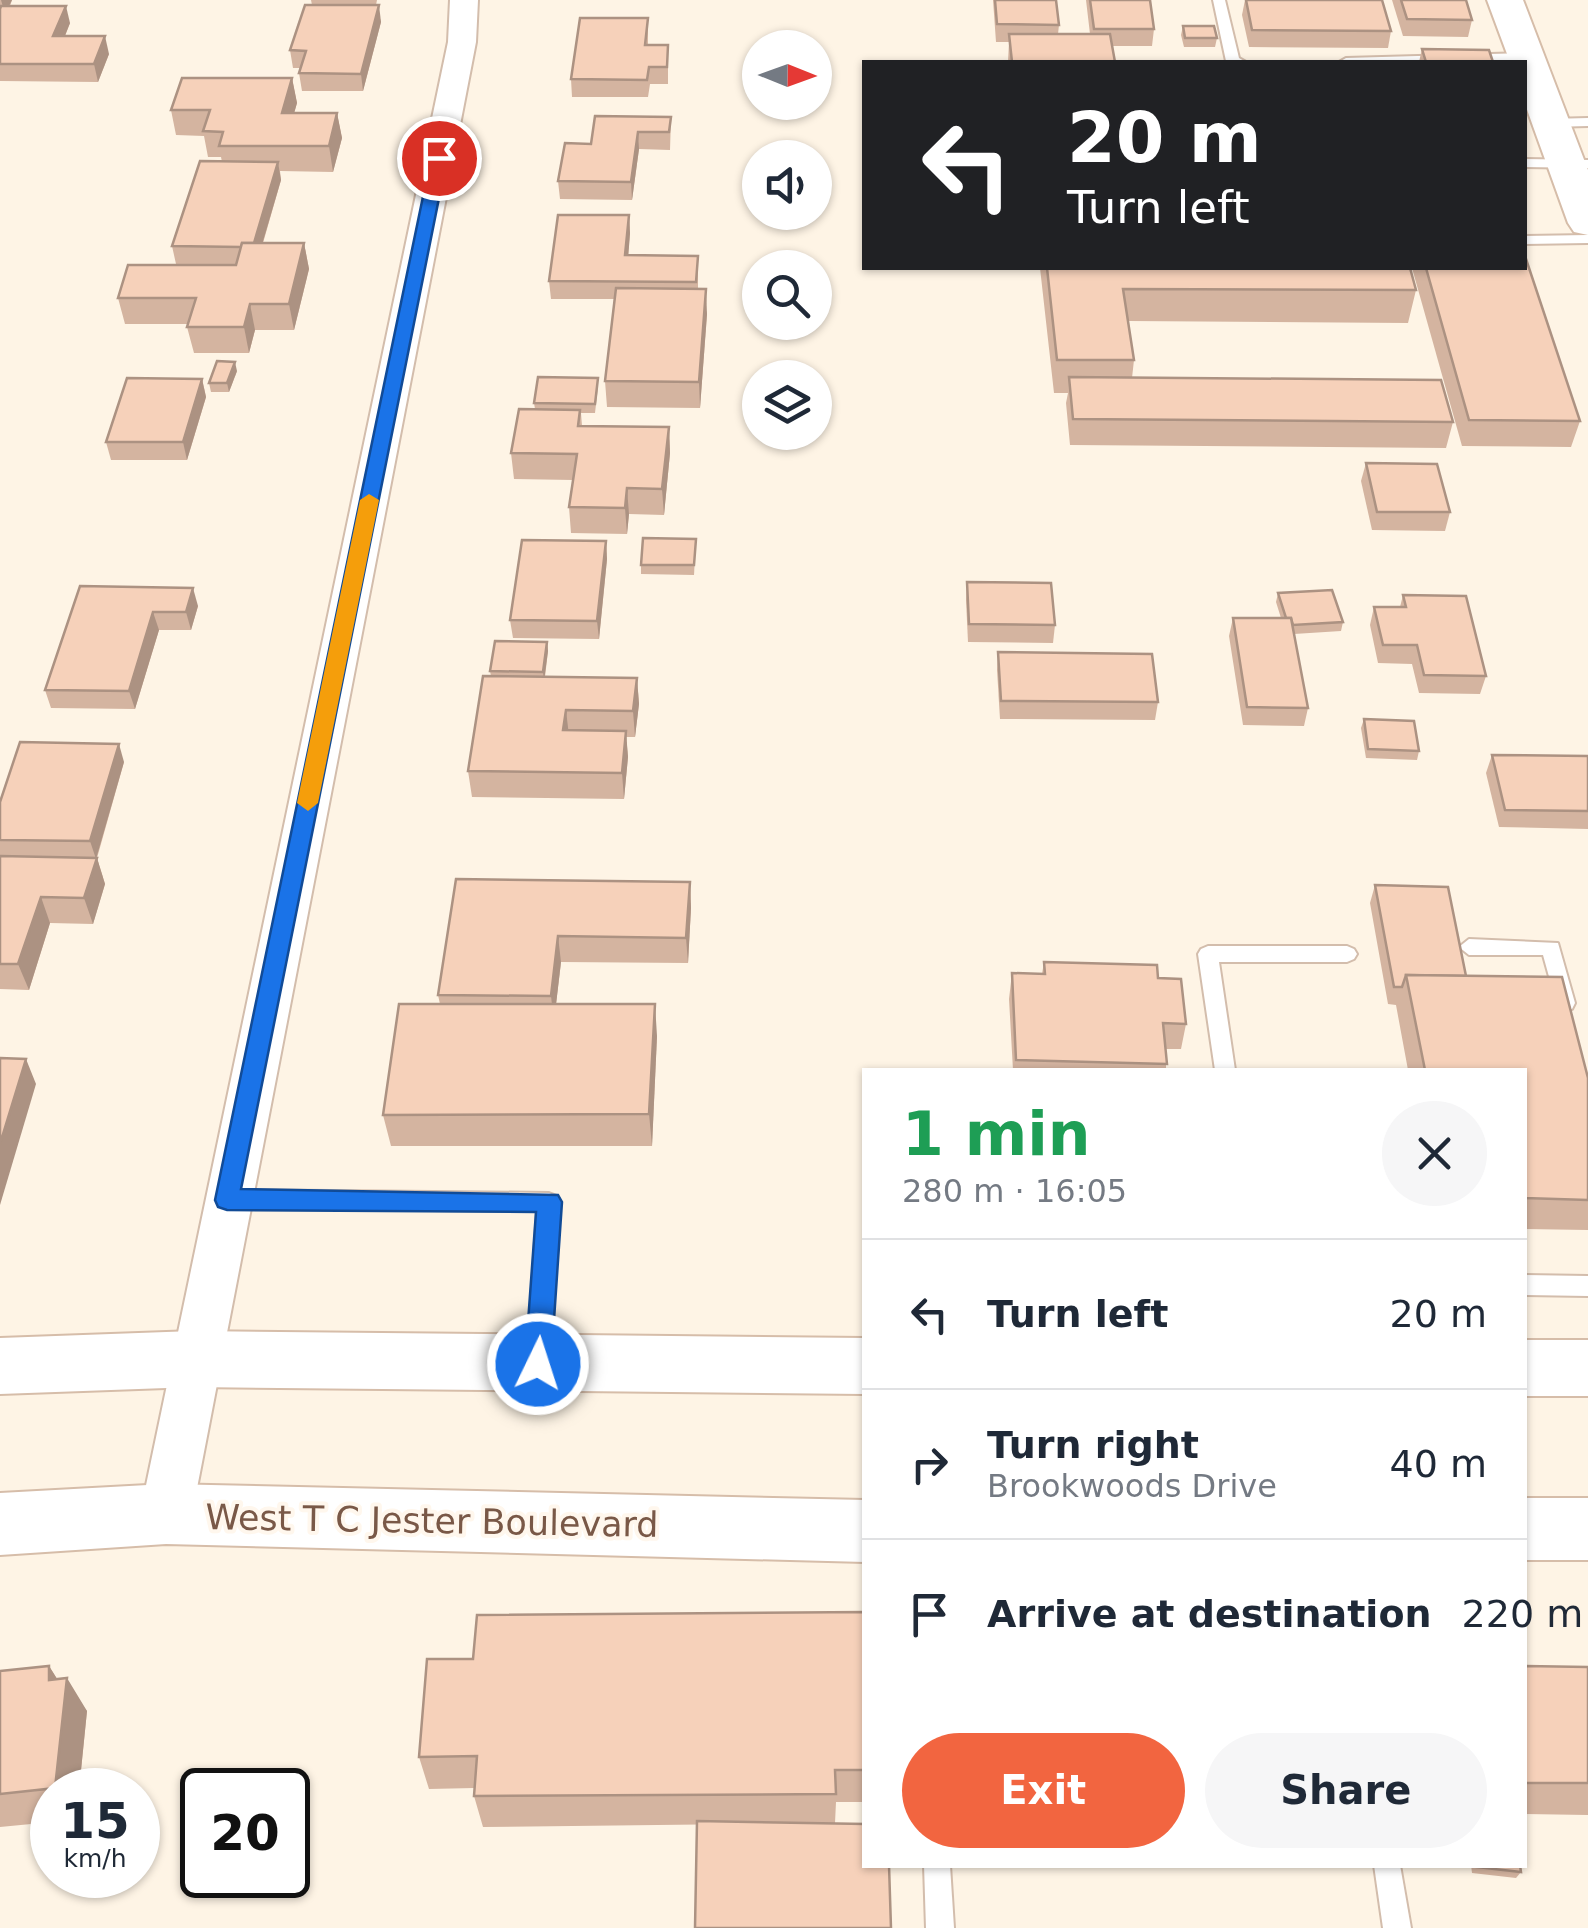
<!DOCTYPE html>
<meta charset="utf-8">
<style>
:root{--surface:#fff;--page:#f6f6f7;--text:#1f2937;--muted:#747a83;--line:#e0e1e3;--accent:#f26540}
body{margin:0;font-family:"DejaVu Sans",sans-serif;background:var(--page);color:var(--text);height:100vh;display:flex;flex-direction:column;font-size:38px;white-space:nowrap}
*{box-sizing:border-box;margin:0}
p{font-size:32px;color:var(--muted)}
.icon{flex:none;width:55px;height:55px;fill:none;stroke:currentColor;stroke-width:2;stroke-linecap:round;stroke-linejoin:round}
.map{position:relative;flex:1;overflow:hidden}
.details{position:absolute;left:862px;top:1068px;width:665px;height:800px;display:flex;flex-direction:column;background:var(--surface);border-radius:0px;box-shadow:0 2px 8px #0004}
.details>*{flex:none}
.banner{position:absolute;left:862px;top:60px;width:665px;height:210px;border-radius:0px;box-shadow:0 2px 8px #0004;background:#202124;color:#fff;overflow:hidden}
.needle{width:65px;rotate:91deg}
.fabs{position:absolute;left:742px;top:30px;display:grid;gap:20px}
.fabs a{display:grid;place-items:center;width:90px;height:90px;border-radius:50%;background:var(--surface);box-shadow:0 2px 8px #0004;font-size:50px}
.speed{position:absolute;left:30px;top:1768px;display:flex;gap:20px;font-size:50px;font-weight:700;text-align:center}
.speed>*{display:grid;place-content:center;width:130px;height:130px;border-radius:50%;background:var(--surface);box-shadow:0 2px 8px #0004;line-height:1}
.speed small{font-size:25px;font-weight:400}
.speed .limit{border:5px solid #111;border-radius:15px;background:#fff;color:#111}
.pin{position:absolute;display:grid;place-items:center;width:85px;height:85px;color:#fff;margin:-42px;border:5px solid #fff;border-radius:50%;box-shadow:0 2px 10px #0007}
.me{position:absolute;width:110px;margin:-55px;rotate:4deg;stroke-linejoin:round;filter:drop-shadow(0 0 8px #0008)}
.turn{display:flex;align-items:center;gap:35px;height:210px;padding:0 40px;font-size:45px}
.turn .icon{width:130px;height:130px;stroke-width:2.5}
.turn b{display:block;font-size:70px;line-height:85px}
.round{display:grid;place-items:center;flex:none;width:105px;height:105px;border-radius:52px;background:var(--page)}
.head{display:flex;align-items:center;justify-content:space-between;height:170px;padding:0 40px}
h1{font-size:60px;font-weight:700;line-height:75px;color:#1e9e55}
.button{display:flex;gap:20px;margin-top:auto;padding:20px 40px}
.button a{flex:1;height:115px;border-radius:60px;background:var(--accent);color:#fff;font-size:40px;font-weight:700;line-height:115px;text-align:center}
.button a+a{background:var(--page);color:var(--text)}
ul{padding:0;list-style:none}
li{display:flex;align-items:center;gap:30px;height:150px;padding:0 40px;border-top:2px solid var(--line)}
li div{flex:1}
li b{display:block;font-size:38px}
li em{font-style:normal}
.map>svg:first-child{display:block}
.lines{fill:none;stroke-linecap:round;stroke-linejoin:round}
.lane-casing{stroke:#d3bdac;stroke-width:4}
.street-casing{stroke:#d3bdac;stroke-width:4}
.secondary-casing{stroke:#d6bda9;stroke-width:4}
.lane{fill:#fff;fill-rule:evenodd}
.street{fill:#fff;fill-rule:evenodd}
.secondary{fill:#fff;fill-rule:evenodd}
.wall{fill:#d4b4a0}
.shaded-wall{fill:#ac9282}
.building{fill:#f6d1ba;stroke:#ac9282;stroke-width:2.5}
.route{fill:#1a73e8;stroke:#114b97;stroke-width:2.5}
.slow{fill:#f59e0b}
.labels{text-anchor:middle;dominant-baseline:central;stroke-width:8;stroke-linejoin:round;paint-order:stroke}
.near-street-label{font-size:35px;fill:#795847;stroke:#fff7ed}
</style>
<div class="map">
<svg width="1588" height="1928" viewBox="0 0 1588 1928">
<rect width="100%" height="100%" fill="#fef4e5"/>
<g class="lines">
<defs>
<g id="lane">
<path d="M1213,0H1225L1239,58L1246,62L1226,61Z"/>
<path d="M1526,53L1531,54V60L1339,62L1346,58Z"/>
<path d="M1588,118V126L1550,127L1543,123L1550,119Z"/>
<path d="M1525,159L1588,160V168L1525,167Z"/>
<path d="M1588,235V243L1525,244V236Z"/>
<path d="M1469,939L1558,943L1575,1003L1572,1009H1558L1543,955H1469L1459,947Z"/>
<path d="M1208,946H1347L1354,949L1357,954L1354,959L1347,962H1219L1235,1070H1215L1198,954L1201,949Z"/>
<path d="M229,1190L549,1193L557,1196L560,1202L549,1362L546,1369L538,1372L530,1369L527,1362L537,1211L229,1208L221,1205L218,1199L221,1193Z"/>
<path d="M1525,1275L1588,1276V1296L1525,1295Z"/>
<path d="M924,1865H950L954,1928H926Z"/>
<path d="M1374,1865H1400L1411,1928H1383Z"/>
</g>
<path id="street" d="M450,0H478L476,42L192,1514L184,1531L166,1537L148,1531L140,1514L448,42Z"/>
<g id="secondary">
<path d="M1487,0H1523L1588,170V235L1574,232L1568,223L1525,104V62H1510Z"/>
<path d="M194,1331L865,1338V1394L194,1387L0,1394V1338Z"/>
<rect x="1525" y="1340" width="63" height="56"/>
<path d="M166,1484L865,1500V1562L166,1544L0,1555V1493Z"/>
<rect x="1525" y="1498" width="63" height="62"/>
</g>
</defs>
<use href="#lane" class="lane-casing"/>
<use href="#street" class="street-casing"/>
<use href="#secondary" class="secondary-casing"/>
<use href="#lane" class="lane"/>
<use href="#street" class="street"/>
<use href="#secondary" class="secondary"/>
</g>
<g class="wall">
<path d="M0,0H12L10,6L70,23L65,36L109,54L98,82L0,81Z"/>
<path d="M311,0H377L376,5L381,22L363,91H302L299,73L301,68H293L290,50L312,5Z"/>
<path d="M993,0H1056L1059,25L1058,34H1090L1086,0H1150L1154,29L1152,46H1112L1115,62H1008L1009,42H996Z"/>
<path d="M1245,0H1382L1391,31L1388,48L1249,47L1242,15Z"/>
<path d="M1392,0H1466L1472,20L1468,37L1403,36Z"/>
<path d="M648,18V45H668V84H650L648,97H572L571,79Z"/>
<path d="M1183,26L1217,38L1215,47H1184L1181,35Z"/>
<path d="M1422,49L1493,62H1419Z"/>
<path d="M292,78L297,103L294,113H337L342,138L333,172L280,171L281,180L263,243H304L309,269L294,330H255L249,353H194L187,327L188,324H125L118,298L236,264H176L172,246L222,162L221,157H208L204,136L176,135L171,110Z"/>
<path d="M671,117L670,150L639,149L632,200L560,199L558,181L591,144Z"/>
<path d="M629,215L630,233L628,255L698,256V288L707,314L700,408L607,407L605,381L614,299H551L549,281Z"/>
<path d="M1040,268H1410L1416,290L1408,323L1128,321L1134,360L1132,378L1453,422L1446,448L1070,445L1066,403L1068,393H1054Z"/>
<path d="M1412,268H1525L1580,421L1571,447L1462,446Z"/>
<path d="M237,371L229,392H211L209,383Z"/>
<path d="M202,379L206,397L187,460H111L106,442Z"/>
<path d="M598,387L595,413H581L582,426L669,427L670,453L664,515L629,514L627,534L571,533L569,507L573,480L514,479L511,453L535,409L534,403Z"/>
<path d="M1366,463L1450,512L1445,531L1372,530L1361,481Z"/>
<path d="M696,539L694,575L641,574V565Z"/>
<path d="M606,541L607,559L599,639L513,638L510,620Z"/>
<path d="M967,582L1055,625L1053,643L968,642L966,600Z"/>
<path d="M80,586L198,606L191,630H159L135,709L51,708L45,690Z"/>
<path d="M1278,593L1343,622L1341,631L1294,634L1308,708L1304,726L1243,725L1229,636L1233,618H1281L1276,602Z"/>
<path d="M1403,595L1486,676L1480,694L1419,693L1412,664L1378,663L1370,625L1374,607H1400Z"/>
<path d="M547,642L548,651L545,677L637,678L639,704L635,737H626L628,757L624,799L472,797L468,771L491,676L490,671Z"/>
<path d="M998,652L1158,702L1155,720L1000,719L997,670Z"/>
<path d="M1364,719L1419,751L1417,760L1366,758L1361,728Z"/>
<path d="M1492,755L1588,756V829L1499,827L1486,773Z"/>
<path d="M124,762L97,858L105,884L93,924L50,923L29,990L0,989V802Z"/>
<path d="M456,879L690,882L691,908L688,963L561,962L556,1004L657,1036L652,1146H391L383,1115L440,1004L438,995Z"/>
<path d="M1375,885L1466,976L1588,1078V1230L1525,1229V1070H1408L1396,1005L1388,1004L1370,903Z"/>
<path d="M1044,962L1158,978L1186,1024L1181,1049H1166V1070H1013L1009,999L1012,973L1042,974Z"/>
<path d="M865,1612V1802H836L835,1823L483,1827L474,1796V1788L429,1789L419,1757L473,1659Z"/>
<path d="M49,1666L57,1679L87,1711L79,1790H52V1822L0,1827V1671Z"/>
<path d="M1525,1666L1588,1667V1815L1525,1814Z"/>
<path d="M1471,1865H1520L1521,1872L1516,1878L1472,1873Z"/>
</g>
<g class="shaded-wall">
<path d="M1,0H12L5,14Z"/>
<path d="M379,5L381,22L363,91L361,74Z"/>
<path d="M66,6L70,23L58,53L53,36Z"/>
<path d="M105,36L109,54L98,82L94,64Z"/>
<path d="M292,78L297,103L287,138L282,113Z"/>
<path d="M337,113L342,138L333,172L329,146Z"/>
<path d="M638,132L639,149L632,200L631,182Z"/>
<path d="M278,162L281,180L256,265L253,247Z"/>
<path d="M629,215L630,233L627,273L625,255Z"/>
<path d="M304,243L309,269L294,330L289,304Z"/>
<path d="M706,289L707,314L700,408L699,382Z"/>
<path d="M250,304L255,330L249,353L244,327Z"/>
<path d="M235,362L237,371L229,392L227,383Z"/>
<path d="M202,379L206,397L187,460L183,442Z"/>
<path d="M669,427L670,453L664,515L662,489Z"/>
<path d="M627,488L629,514L627,534L625,508Z"/>
<path d="M606,541L607,559L599,639L597,621Z"/>
<path d="M193,588L198,606L191,630L186,612Z"/>
<path d="M153,612L159,630L135,709L129,691Z"/>
<path d="M547,642L548,651L544,681L543,672Z"/>
<path d="M637,678L639,704L635,737L633,711Z"/>
<path d="M566,710L569,736L563,730Z"/>
<path d="M626,731L628,757L624,799L622,773Z"/>
<path d="M119,744L124,762L96,859L90,841Z"/>
<path d="M97,858L105,884L93,924L84,898Z"/>
<path d="M690,882L691,908L688,963L686,938Z"/>
<path d="M41,897L50,923L29,990L18,964Z"/>
<path d="M558,936L561,962L554,1022L551,996Z"/>
<path d="M655,1004L657,1036L652,1146L649,1114Z"/>
<path d="M26,1059L36,1084L0,1205V1144Z"/>
<path d="M49,1666L66,1693L67,1678L87,1711L79,1790H56L55,1788L49,1680Z"/>
</g>
<g class="building">
<path d="M995,0H1056L1059,25L997,24Z"/>
<path d="M1090,0H1150L1154,29H1094Z"/>
<path d="M1246,0H1382L1391,31L1252,30Z"/>
<path d="M1401,0H1466L1472,20L1407,19Z"/>
<path d="M305,5H379L361,74L299,73L306,51L290,50Z"/>
<path d="M1,6H66L53,36H105L94,64H0V9Z"/>
<path d="M580,18H648L645,45H668L667,67H649L647,80L571,79Z"/>
<path d="M1183,26H1214L1217,38H1185Z"/>
<path d="M1009,34H1110L1115,62H1012Z"/>
<path d="M1422,49L1489,50L1493,62H1426Z"/>
<path d="M182,78H292L282,113H337L329,146H219L223,132L203,131L210,110H171Z"/>
<path d="M595,116L671,117L669,132H638L631,182L558,181L565,143L591,144Z"/>
<path d="M200,161L278,162L254,243H242L241,247L172,246Z"/>
<path d="M558,215H629L625,255L698,256L696,282L549,281Z"/>
<path d="M242,243H304L289,304H250L244,327H187L196,298H118L128,265H236Z"/>
<path d="M1525,256L1580,421L1469,420L1426,268H1525Z"/>
<path d="M1047,268H1410L1416,290L1123,289L1134,360H1057Z"/>
<path d="M616,288L706,289L699,382L605,381Z"/>
<path d="M217,361L235,362L227,383H209Z"/>
<path d="M538,377L598,378L595,404L534,403Z"/>
<path d="M1069,377L1441,380L1453,422L1073,419Z"/>
<path d="M127,378L202,379L183,442H106Z"/>
<path d="M519,409L580,410L578,426L669,427L662,489L627,488L625,508L569,507L577,454L511,453Z"/>
<path d="M1366,463L1437,464L1450,512H1377Z"/>
<path d="M643,538L696,539L694,565H641Z"/>
<path d="M522,540L606,541L597,621L510,620Z"/>
<path d="M967,582L1051,583L1055,625L969,624Z"/>
<path d="M80,586L193,588L186,612H153L129,691L45,690Z"/>
<path d="M1332,590L1343,622L1293,625L1291,618H1286L1278,593Z"/>
<path d="M1403,595L1466,596L1486,676L1424,675L1417,645H1383L1374,607H1406Z"/>
<path d="M1233,618H1291L1308,708L1247,707Z"/>
<path d="M495,641L547,642L543,672L490,671Z"/>
<path d="M998,652L1152,654L1158,702L1001,701Z"/>
<path d="M483,676L637,678L633,711L566,710L563,730L626,731L622,773L468,771Z"/>
<path d="M1364,719L1414,721L1419,751L1368,749Z"/>
<path d="M20,742L119,744L90,841L0,840V802Z"/>
<path d="M1492,755L1588,756V811L1505,810Z"/>
<path d="M0,856L97,858L84,898L41,897L18,964H0Z"/>
<path d="M456,879L690,882L686,938L558,936L551,996L438,995Z"/>
<path d="M1375,885L1448,887L1466,976L1406,975L1402,987H1394Z"/>
<path d="M1044,962L1157,965L1158,978L1181,979L1186,1024L1163,1023L1167,1064L1016,1060L1012,973L1045,974Z"/>
<path d="M1406,975L1562,977L1588,1078V1200L1525,1198V1070H1425Z"/>
<path d="M399,1004H655L649,1114L383,1115Z"/>
<path d="M0,1058L26,1059L0,1144Z"/>
<path d="M865,1612V1770H835L836,1794L474,1796L477,1756L419,1757L427,1659H473L477,1615Z"/>
<path d="M49,1666V1680L67,1678L55,1788L0,1794V1671Z"/>
<path d="M1525,1666L1588,1667V1783H1525Z"/>
<path d="M697,1821L865,1824V1865H889L891,1928H695Z"/>
<path d="M1476,1865H1520L1521,1872L1476,1867Z"/>
</g>
<path class="route" d="M439,153L447,158L241,1189L558,1195L562,1202L551,1364L547,1372L538,1375L529,1372L525,1364L536,1212L227,1210L218,1207L215,1200L431,158Z"/>
<path class="slow" d="M369,494L379,500L318,803L308,811L297,803L360,500Z"/>
<g class="labels">
<g class="near-street-label">
<text transform="translate(432 1521) rotate(1)">West T C Jester Boulevard</text>
</g>
</g>
</svg>
<div class="fabs">
<a><svg class="needle" viewBox="-14 -14 28 28"><path d="M0-13l5 13h-10z" fill="#e53935"/><path d="M0 13l5-13h-10z" fill="#747a83"/></svg></a>
<a><svg class="icon" aria-label="sound" viewBox="0 0 24 24"><path d="M4 9h4l5-4v14l-5-4H4zM17 9q2 3 0 6"/></svg></a>
<a><svg class="icon" aria-label="search" viewBox="0 0 24 24"><circle cx="10" cy="10" r="6"/><path d="M15 15l6 6"/></svg></a>
<a><svg class="icon" aria-label="layers" viewBox="0 0 24 24"><path d="M12 4l9 5-9 5-9-5zM3 14l9 5 9-5"/></svg></a>
</div>
<div class="speed"><div>15<small>km/h</small></div><div class="limit">20</div></div>
<div class="pin" style="left:439px;top:158px;background:#d93025"><svg class="icon" aria-label="arrive" viewBox="0 0 24 24"><path d="M6 21V4h12l-3 4 3 4H6"/></svg></div>
<svg class="me" style="left:538px;top:1364px" viewBox="-20 -20 40 40"><circle r="17" fill="#1a73e8" stroke="#fff" stroke-width="3"/><path d="M0-11L8 9 0 5-8 9z" fill="#fff"/></svg>
<div class="banner">
<div class="turn"><svg class="icon" aria-label="left" viewBox="0 0 24 24"><path d="M17 20v-9H6M10 6l-5 5 5 5"/></svg><div><b>20 m</b>Turn left</div></div>
</div>
<section class="details">
<div class="head"><div><h1>1 min</h1><p>280 m · 16:05</p></div><a class="round"><svg class="icon" aria-label="close" viewBox="0 0 24 24"><path d="M6 6l12 12M18 6L6 18"/></svg></a></div>
<ul>
<li><svg class="icon" aria-label="left" viewBox="0 0 24 24"><path d="M17 20v-9H6M10 6l-5 5 5 5"/></svg><div><b>Turn left</b></div><em>20 m</em></li>
<li><svg class="icon" aria-label="right" viewBox="0 0 24 24"><path d="M7 20v-9h11M14 6l5 5-5 5"/></svg><div><b>Turn right</b><p>Brookwoods Drive</p></div><em>40 m</em></li>
<li><svg class="icon" aria-label="arrive" viewBox="0 0 24 24"><path d="M6 21V4h12l-3 4 3 4H6"/></svg><div><b>Arrive at destination</b></div><em>220 m</em></li>
</ul>
<div class="button"><a>Exit</a><a>Share</a></div>
</section>
</div>
